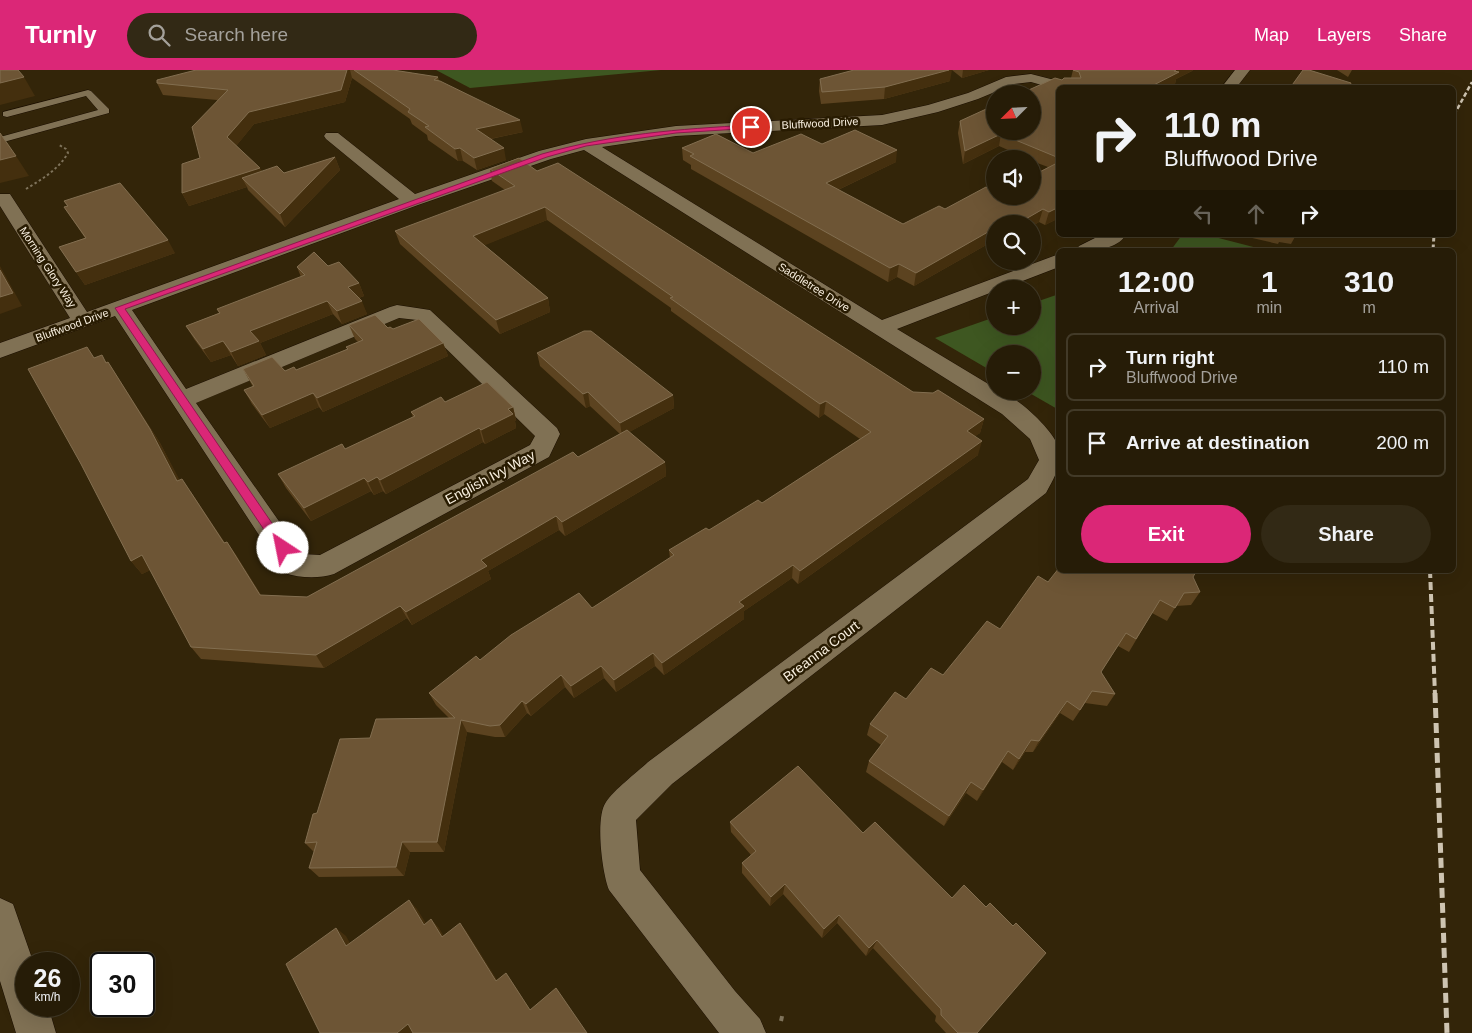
<!DOCTYPE html>
<meta charset="utf-8">
<style>
:root{--surface:#261c07;--page:#322915;--text:#f1f3f6;--muted:#a4a19b;--line:#423a28;--accent:#db2777}
body{margin:0;font-family:Helvetica,sans-serif;background:var(--page);color:var(--text);height:100vh;display:flex;flex-direction:column;font-size:19px;white-space:nowrap}
*{box-sizing:border-box;margin:0}
p{font-size:16px;color:var(--muted)}
.icon{flex:none;width:28px;height:28px;fill:none;stroke:currentColor;stroke-width:2;stroke-linecap:round;stroke-linejoin:round}
.map{position:relative;flex:1;overflow:hidden}
.drawer{position:absolute;left:1056px;top:178px;width:400px;height:325px;display:flex;flex-direction:column;background:var(--surface);border-radius:8px;box-shadow:0 5px 20px #0002,0 0 0 1px var(--line)}
.drawer>*{flex:none}
.banner{position:absolute;left:1056px;top:15px;width:400px;height:152px;border-radius:8px;box-shadow:0 5px 20px #0002,0 0 0 1px var(--line);background:#261c07;color:var(--text);overflow:hidden}
.needle{width:32px;rotate:246deg}
.tools{position:absolute;left:986px;top:15px;display:grid;gap:10px}
.tools a{display:grid;place-items:center;width:55px;height:55px;border-radius:50%;background:var(--surface);box-shadow:0 5px 20px #0002,0 0 0 1px var(--line);font-size:25px}
.speed{position:absolute;left:15px;top:882px;display:flex;gap:10px;font-size:25px;font-weight:700;text-align:center}
.speed>*{display:grid;place-content:center;width:65px;height:65px;border-radius:50%;background:var(--surface);box-shadow:0 5px 20px #0002,0 0 0 1px var(--line);line-height:1}
.speed small{font-size:12px;font-weight:400}
.speed .limit{border:2px solid #111;border-radius:8px;background:#fff;color:#111}
.pin{position:absolute;display:grid;place-items:center;width:42px;height:42px;color:#fff;margin:-21px;border:2px solid #fff;border-radius:50%;box-shadow:0 1px 5px #0007}
.me{position:absolute;width:55px;margin:-28px;rotate:326deg;stroke-linejoin:round;filter:drop-shadow(0 0 4px #0008)}
.turn{display:flex;align-items:center;gap:18px;height:105px;padding:0 25px;font-size:22px}
.turn .icon{width:65px;height:65px;stroke-width:2.5}
.turn b{display:block;font-size:35px;line-height:42px}
.lanes{display:flex;align-items:center;height:48px;padding:0 25px;background:#0003;justify-content:center;gap:25px;direction:ltr}
.lanes .off{opacity:.35}
.eta{display:flex;justify-content:space-evenly;align-items:center;height:85px;text-align:center}
.eta b{font-size:30px;font-weight:800;line-height:35px}
.button{display:flex;gap:10px;margin-top:auto;padding:10px 25px}
.button a{flex:1;height:58px;border-radius:30px;background:var(--accent);color:#fff;font-size:20px;font-weight:800;line-height:58px;text-align:center}
.button a+a{background:var(--page);color:var(--text)}
ul{padding:0;list-style:none}
li{display:flex;align-items:center;gap:15px;height:68px;margin:0 10px 8px;padding:0 15px;border:2px solid var(--line);border-radius:8px}
li div{flex:1}
li b{display:block;font-size:19px}
li em{font-style:normal}
header{display:flex;align-items:center;gap:30px;box-sizing:border-box;height:70px;padding:0 25px;background:var(--accent);color:#fff}
header strong{font-size:24px}
nav{display:flex;gap:28px;margin-inline-start:auto;font-size:18px}
.search{width:350px;height:45px;background:var(--page);display:flex;align-items:center;gap:12px;box-sizing:border-box;padding:0 18px;border-radius:28px;color:var(--muted);font-size:19px}
.map>svg:first-child{display:block}
.green{fill:#3e5721}
.lines{fill:none;stroke-linecap:round;stroke-linejoin:round}
.lane-casing{stroke:#1a0e00;stroke-width:1}
.street-casing{stroke:#1a0e00;stroke-width:1}
.secondary-casing{stroke:#1a0e00;stroke-width:1}
.path-far1{stroke:#7f735b;stroke-width:2;stroke-dasharray:2.5 2.5;stroke-linecap:butt}
.path{stroke:#7f735b;stroke-width:4;stroke-dasharray:5 5;stroke-linecap:butt}
.lane{fill:#807154;fill-rule:evenodd}
.street{fill:#807154;fill-rule:evenodd}
.secondary{fill:#807154;fill-rule:evenodd}
.rail-far3{stroke:#cec4b1;stroke-width:2.5;stroke-dasharray:4.5 2.5;stroke-linecap:butt}
.rail-far2{stroke:#cec4b1;stroke-width:3;stroke-dasharray:5.5 3;stroke-linecap:butt}
.rail-far1{stroke:#cec4b1;stroke-width:4;stroke-dasharray:8 4;stroke-linecap:butt}
.rail{stroke:#cec4b1;stroke-width:5;stroke-dasharray:10 5;stroke-linecap:butt}
.wall{fill:#5c4320}
.shaded-wall{fill:#442f0e}
.building{fill:#6d5535;stroke:#826e50}
.route{fill:#db2777;stroke:#8e194d}
.labels{text-anchor:middle;dominant-baseline:central;stroke-width:5;stroke-linejoin:round;paint-order:stroke}
.far-street-label{font-size:11px;fill:#f8efdf;stroke:#281b01}
.street-label{font-size:14px;fill:#f8efdf;stroke:#281b01}
</style>
<header>
<strong>Turnly</strong>
<div class="search"><svg class="icon" aria-label="search" viewBox="0 0 24 24"><circle cx="10" cy="10" r="6"/><path d="M15 15l6 6"/></svg>Search here</div>
<nav><a>Map</a><a>Layers</a><a>Share</a></nav>
</header>
<div class="map">
<svg width="1472" height="963" viewBox="0 0 1472 963">
<rect width="100%" height="100%" fill="#332509"/>
<g class="green">
<path d="M436,0H661L470,18Z"/>
<path d="M1182,165H1207L1265,180H1171Z"/>
<path d="M1059,224V340L1026,321H1032V284H995V303L935,268L995,247V256H1032L1033,233Z"/>
</g>
<g class="lines">
<defs>
<path id="lane" d="M88,20L91,21L109,39V43L0,73V67L98,40L86,26L7,47L3,46V42Z"/>
<g id="street">
<path d="M1235,0H1250L1236,18H1221Z"/>
<path d="M1031,4L1074,15L1076,18H1059V20L1031,12L1014,14L978,29L938,42L882,55L676,66L602,77L882,250L1059,184V197L1002,219H995V221L897,259L995,318V321C1013,321 1056,362 1059,379C1062,396 1054,408 1046,423L672,714L636,750L640,800L735,921L760,949L766,963H719L609,820C602,803 595,747 606,732C614,720 636,703 648,692L1028,409L1039,390L1030,369L1002,344L584,80L551,89L418,135L132,240L186,319L390,237L397,235L430,240L557,358L560,364L549,387L334,504C318,509 300,508 284,503L115,246L0,288V273L70,248L0,136V124H10L87,242L399,129L326,69L324,66L326,63H338L415,124L539,81L586,69L676,56L882,45L928,35L968,23L1006,7ZM399,248L417,250L535,366L530,375L320,485L302,484L196,333Z"/>
<path d="M1101,165H1126C1115,181 1093,180 1076,180L1079,176Z"/>
</g>
<path id="secondary" d="M0,828L13,834L34,894H26V936H48L56,963H16L0,911Z"/>
</defs>
<use href="#lane" class="lane-casing"/>
<use href="#street" class="street-casing"/>
<use href="#secondary" class="secondary-casing"/>
<path class="path-far1" d="M26,119C42,109 58,100 68,83L66,79L59,75"/>
<path class="path" d="M781,951L783,942"/>
<use href="#lane" class="lane"/>
<use href="#street" class="street"/>
<use href="#secondary" class="secondary"/>
<path class="rail-far3" d="M1454,45L1472,12"/>
<path class="rail-far2" d="M1433,180L1434,165"/>
<path class="rail-far1" d="M1430,500L1435,625"/>
<path class="rail" d="M1435,623L1447,963"/>
</g>
<g class="wall">
<path d="M196,0H393L438,7L439,11L523,62L491,69L506,90L477,100L463,91H458L428,70L427,65L412,54L410,49L352,8L345,32L254,54L236,76L262,101L284,103L335,87L340,100L285,157L248,120L247,117L189,136L182,123L200,88L217,30L163,25L157,13Z"/>
<path d="M952,0H989L962,8Z"/>
<path d="M1073,0H1193L1192,1L1176,9L1175,14L1168,18H1059V148L1045,155L1039,152L1032,156V154H995V170L914,216L897,207L888,212L691,99V95L683,90L682,78L753,83L822,74L896,92L838,120L903,154L945,139L995,126L1048,97L1032,91V89H1028L999,76L963,94L958,63L960,51L1062,10L1071,8Z"/>
<path d="M1337,0H1352L1348,7Z"/>
<path d="M820,9L950,11L884,29L821,34L819,21Z"/>
<path d="M490,99L537,101L913,322L984,349L980,363L975,366L978,385L798,514L792,508L744,541V549L664,605L655,596L616,622L604,608L574,628L565,617L531,646L527,643L505,667H495L467,662L444,782H410L404,806L319,807L309,798L314,782L305,773L317,743L370,668L449,648L436,635L429,623L480,590L592,538L670,488L669,480L762,433L860,369L824,344L819,348L671,241V238L547,150L484,175L548,228L550,242L500,264L400,174L395,161L505,120L492,111Z"/>
<path d="M64,131L175,183L85,215L59,177L85,168L64,137L67,136Z"/>
<path d="M1239,165H1296L1291,174L1279,172L1278,174Z"/>
<path d="M328,196L359,213L364,226L359,228L367,244L342,254L333,244L260,273L266,285L238,296L231,285L211,292L194,269L186,256L219,243L217,239L301,207L297,197Z"/>
<path d="M349,255L388,258L443,273L448,286L323,342L319,337L270,358L252,334L244,320L253,317L243,299L285,301L296,300L347,279L346,277L358,272L355,269Z"/>
<path d="M537,283L673,325L674,338L629,362L665,392L666,406L565,466L559,460L488,501L491,509L412,555L407,548L324,598L201,589L191,577L150,500L142,504L131,491L81,394L94,288L107,292H108L160,373L179,410L191,422L225,473L227,472L236,485L261,525L307,527L578,387L620,364L590,336L586,338L540,296Z"/>
<path d="M445,332L513,337L516,350L515,351L516,358L485,374L483,372L386,424L383,421L374,425L371,421L311,451L286,418L278,404L345,379L413,347L411,342Z"/>
<path d="M1193,507L1200,522L1191,535L1176,536L1167,551L1152,543L1129,582L1118,576L1101,602L1115,624L1107,636L1085,633L1073,651L1060,643L1033,682H1025L1013,700L1002,692L977,731L966,723L944,756L866,702L869,691L881,675L867,665L870,654L943,605L1000,559L1048,512Z"/>
<path d="M798,696L977,963H946L935,951L936,946L873,878L866,886L837,853L822,868L783,824L770,836L742,803V793L751,785L731,762L730,752Z"/>
</g>
<g class="shaded-wall">
<path d="M347,0H350L352,8L345,32L254,54L233,80L227,67L249,42Z"/>
<path d="M949,0H952L950,11L884,29L885,17Z"/>
<path d="M963,0H989L962,8Z"/>
<path d="M1176,0H1193L1192,1L1176,9L1175,14L1168,18H1148Z"/>
<path d="M24,7L35,26L0,35V13Z"/>
<path d="M520,50L523,62L479,71L476,59Z"/>
<path d="M1001,64L999,76L963,94L965,81Z"/>
<path d="M460,78L463,91H458L455,79Z"/>
<path d="M504,78L506,90L477,100L474,88Z"/>
<path d="M897,80L896,92L825,126L826,113Z"/>
<path d="M16,86L29,106L0,113V90Z"/>
<path d="M335,87L340,100L285,157L280,144Z"/>
<path d="M260,98L266,111L242,108L247,117L189,136L182,123Z"/>
<path d="M545,137L547,150L476,179L473,166Z"/>
<path d="M1059,137V148L1045,155L1049,142Z"/>
<path d="M1043,139L1039,152L1032,156V154H1017Z"/>
<path d="M995,158V170L914,216L916,203Z"/>
<path d="M168,170L175,183L85,215L76,202Z"/>
<path d="M899,194L897,207L888,212L890,198Z"/>
<path d="M0,196L22,236L0,244Z"/>
<path d="M359,213L364,226L353,230L348,217Z"/>
<path d="M548,228L550,242L500,264L496,250Z"/>
<path d="M327,231L333,244L260,273L266,285L238,296L231,282L250,261Z"/>
<path d="M362,231L367,244L342,254L337,241Z"/>
<path d="M223,271L231,285L211,292L203,279Z"/>
<path d="M443,273L448,286L323,342L317,328Z"/>
<path d="M108,292L160,373L187,424L177,411Z"/>
<path d="M588,322L590,336L586,338L583,324Z"/>
<path d="M313,323L319,337L270,358L262,345Z"/>
<path d="M673,325L674,338L622,366L620,353Z"/>
<path d="M826,331L824,344L819,348L820,334Z"/>
<path d="M513,337L516,350L515,351L516,358L485,374L481,360L508,339Z"/>
<path d="M984,349L980,363L963,375L967,361Z"/>
<path d="M479,358L483,372L386,424L380,410Z"/>
<path d="M982,371L978,385L798,514L800,501Z"/>
<path d="M665,392L666,406L565,466L562,452Z"/>
<path d="M377,407L383,421L374,425L368,412Z"/>
<path d="M364,408L371,421L311,451L304,438Z"/>
<path d="M556,446L559,460L488,501L491,509L412,555L406,542L481,490Z"/>
<path d="M227,472L236,485L269,538L260,525Z"/>
<path d="M142,485L153,499L142,504L131,491Z"/>
<path d="M793,495L792,508L744,541V549L664,605L662,593L739,532Z"/>
<path d="M400,536L407,548L324,598L316,585Z"/>
<path d="M653,583L655,596L616,622L614,610Z"/>
<path d="M601,596L604,608L574,628L571,616Z"/>
<path d="M561,605L565,617L531,646L526,634Z"/>
<path d="M522,631L527,643L505,667L500,655Z"/>
<path d="M1067,631L1060,643L1033,682L1039,671Z"/>
<path d="M461,650L467,662L444,782L437,772Z"/>
<path d="M1031,670L1025,682L1013,700L1019,689Z"/>
<path d="M1008,681L1002,692L977,731L983,720Z"/>
<path d="M971,712L966,723L944,756L949,746Z"/>
<path d="M402,772L410,782L404,806L396,797Z"/>
<path d="M785,814L783,824L770,836L771,827Z"/>
<path d="M409,830L417,839L432,863L424,855Z"/>
<path d="M839,845L837,853L822,868L824,859Z"/>
<path d="M431,849L439,858L449,875L442,867Z"/>
<path d="M460,853L467,862L502,918L496,911Z"/>
<path d="M336,858L346,866L356,884L346,876Z"/>
<path d="M877,870L873,878L866,886L869,878Z"/>
<path d="M506,903L511,910L535,947L530,940Z"/>
<path d="M408,954L414,963H397Z"/>
</g>
<g class="building">
<path d="M0,0H18L24,7L0,13Z"/>
<path d="M196,0H347L341,20L249,42L227,67L260,98L182,123V94L200,88L192,57L228,20L157,13V10Z"/>
<path d="M354,0H393L438,7L434,10L440,11L520,50L476,59L504,78L474,88L460,78L455,79L425,57L429,56L408,42L410,39Z"/>
<path d="M854,0H949L885,17L822,22L820,9Z"/>
<path d="M1073,0H1176L1174,1L1179,2L1148,18H1059V88L1001,64L965,81L960,51L995,35V61H1032V24H1020L1055,8L1062,10L1064,8H1081L1079,2Z"/>
<path d="M1303,0H1309L1351,13L1349,18H1290Z"/>
<path d="M855,60L897,80L826,113L903,154L939,136L945,139L986,117L995,122V126H1032V106L1059,92V137L1049,142L1043,139L1017,154H995V158L916,203L899,194L890,198L690,86L694,84L682,78L716,64L753,83L801,64L822,74Z"/>
<path d="M0,63L16,86L0,90Z"/>
<path d="M335,87L280,144L242,108L277,96L284,103Z"/>
<path d="M519,88L537,101L558,93L913,322L933,323L938,320L984,349L967,361L982,371L800,501L793,495L739,532L744,536L662,593L653,583L614,610L601,596L571,616L561,605L526,634L522,631L500,655L490,656L461,650L437,772H402L396,797L309,798L317,772L305,773L313,744L317,743L340,669L370,668L376,649L455,648L429,623L476,586L480,590L511,565L579,523L592,538L674,485L669,480L706,458L709,460L758,430L762,433L871,362L826,331L820,334L670,228L673,227L545,137L473,166L548,228L496,250L395,161L515,116L490,99Z"/>
<path d="M120,113L168,170L76,202L59,177L86,168L64,137L68,136L64,131Z"/>
<path d="M314,182L328,196L339,192L359,213L348,217L362,231L337,241L327,231L250,261L259,271L231,282L223,271L203,279L186,256L220,243L217,239L305,205L297,197Z"/>
<path d="M0,200L13,223L0,227Z"/>
<path d="M375,245L388,258L390,257L393,259L419,249L443,273L317,328L313,323L262,345L244,320L254,316L243,299L272,287L285,301L294,297L296,300L348,279L346,277L363,270L349,255Z"/>
<path d="M584,261H591L673,325L620,353L588,322L583,324L537,283Z"/>
<path d="M87,277L94,288L102,285L106,293L108,292L150,359L177,411L182,409L224,473L227,472L260,525L307,527L573,382L578,387L627,360L665,392L562,452L556,446L481,490L487,496L406,542L400,536L316,585L191,577L142,485L131,491L81,394L28,299Z"/>
<path d="M487,312L513,337L508,339L513,344L481,360L479,358L380,410L377,407L368,412L364,408L304,438L278,404L342,374L345,379L415,346L411,342L441,327L445,332Z"/>
<path d="M1059,498V500H1197L1193,507L1200,522L1184,523L1175,538L1160,530L1136,569L1126,563L1101,602L1115,624L1092,621L1080,640L1067,631L1039,671L1031,670L1019,689L1008,681L983,720L971,712L949,746L869,691L888,666L870,654L895,622L906,629L931,598L943,605L987,551L1000,559L1038,506L1048,512Z"/>
<path d="M798,696L863,763L875,752L952,828L964,815L986,837L990,833L1013,856L1016,853L1046,883L977,963H958L941,945V939L877,870L869,878L839,845L824,859L785,814L771,827L742,793L756,781L730,752Z"/>
<path d="M409,830L424,855L431,849L442,867L460,853L496,911L506,903L530,940L556,918L587,963H413L408,954L397,963H320L286,894L336,858L346,876Z"/>
</g>
<path class="route" d="M751,55L755,57L754,58L676,63L586,76L547,87L125,239L287,475L289,478L283,483L279,482L115,238L542,84C612,64 679,59 751,55Z"/>
<g class="labels">
<g class="far-street-label">
<text transform="translate(820 53) rotate(-3)">Bluffwood Drive</text>
<text transform="translate(48 197) rotate(57)">Morning Glory Way</text>
<text transform="translate(814 217) rotate(32)">Saddletree Drive</text>
<text transform="translate(72 255) rotate(-20)">Bluffwood Drive</text>
</g>
<g class="street-label">
<text transform="translate(490 407) rotate(-28)">English Ivy Way</text>
<text transform="translate(821 581) rotate(-37)">Breanna Court</text>
</g>
</g>
</svg>
<div class="tools">
<a><svg class="needle" viewBox="-14 -14 28 28"><path d="M0-13l5 13h-10z" fill="#e53935"/><path d="M0 13l5-13h-10z" fill="#a4a19b"/></svg></a>
<a><svg class="icon" aria-label="sound" viewBox="0 0 24 24"><path d="M4 9h4l5-4v14l-5-4H4zM17 9q2 3 0 6"/></svg></a>
<a><svg class="icon" aria-label="search" viewBox="0 0 24 24"><circle cx="10" cy="10" r="6"/><path d="M15 15l6 6"/></svg></a>
<a>+</a>
<a>−</a>
</div>
<div class="speed"><div>26<small>km/h</small></div><div class="limit">30</div></div>
<div class="pin" style="left:751px;top:57px;background:#d93025"><svg class="icon" aria-label="arrive" viewBox="0 0 24 24"><path d="M6 21V4h12l-3 4 3 4H6"/></svg></div>
<svg class="me" style="left:283px;top:478px" viewBox="-20 -20 40 40"><circle r="19" fill="#fff"/><path d="M0-13L10 11 0 6-10 11z" fill="#db2777"/></svg>
<div class="banner">
<div class="turn"><svg class="icon" aria-label="right" viewBox="0 0 24 24"><path d="M7 20v-9h11M14 6l5 5-5 5"/></svg><div><b>110 m</b>Bluffwood Drive</div></div>
<div class="lanes"><svg class="icon off" aria-label="left" viewBox="0 0 24 24"><path d="M17 20v-9H6M10 6l-5 5 5 5"/></svg><svg class="icon off" aria-label="ahead" viewBox="0 0 24 24"><path d="M12 20V5M6 11l6-6 6 6"/></svg><svg class="icon" aria-label="right" viewBox="0 0 24 24"><path d="M7 20v-9h11M14 6l5 5-5 5"/></svg></div>
</div>
<section class="drawer">
<div class="eta">
<div><b>12:00</b><p>Arrival</p></div>
<div><b>1</b><p>min</p></div>
<div><b>310</b><p>m</p></div>
</div>
<ul>
<li><svg class="icon" aria-label="right" viewBox="0 0 24 24"><path d="M7 20v-9h11M14 6l5 5-5 5"/></svg><div><b>Turn right</b><p>Bluffwood Drive</p></div><em>110 m</em></li>
<li><svg class="icon" aria-label="arrive" viewBox="0 0 24 24"><path d="M6 21V4h12l-3 4 3 4H6"/></svg><div><b>Arrive at destination</b></div><em>200 m</em></li>
</ul>
<div class="button"><a>Exit</a><a>Share</a></div>
</section>
</div>
